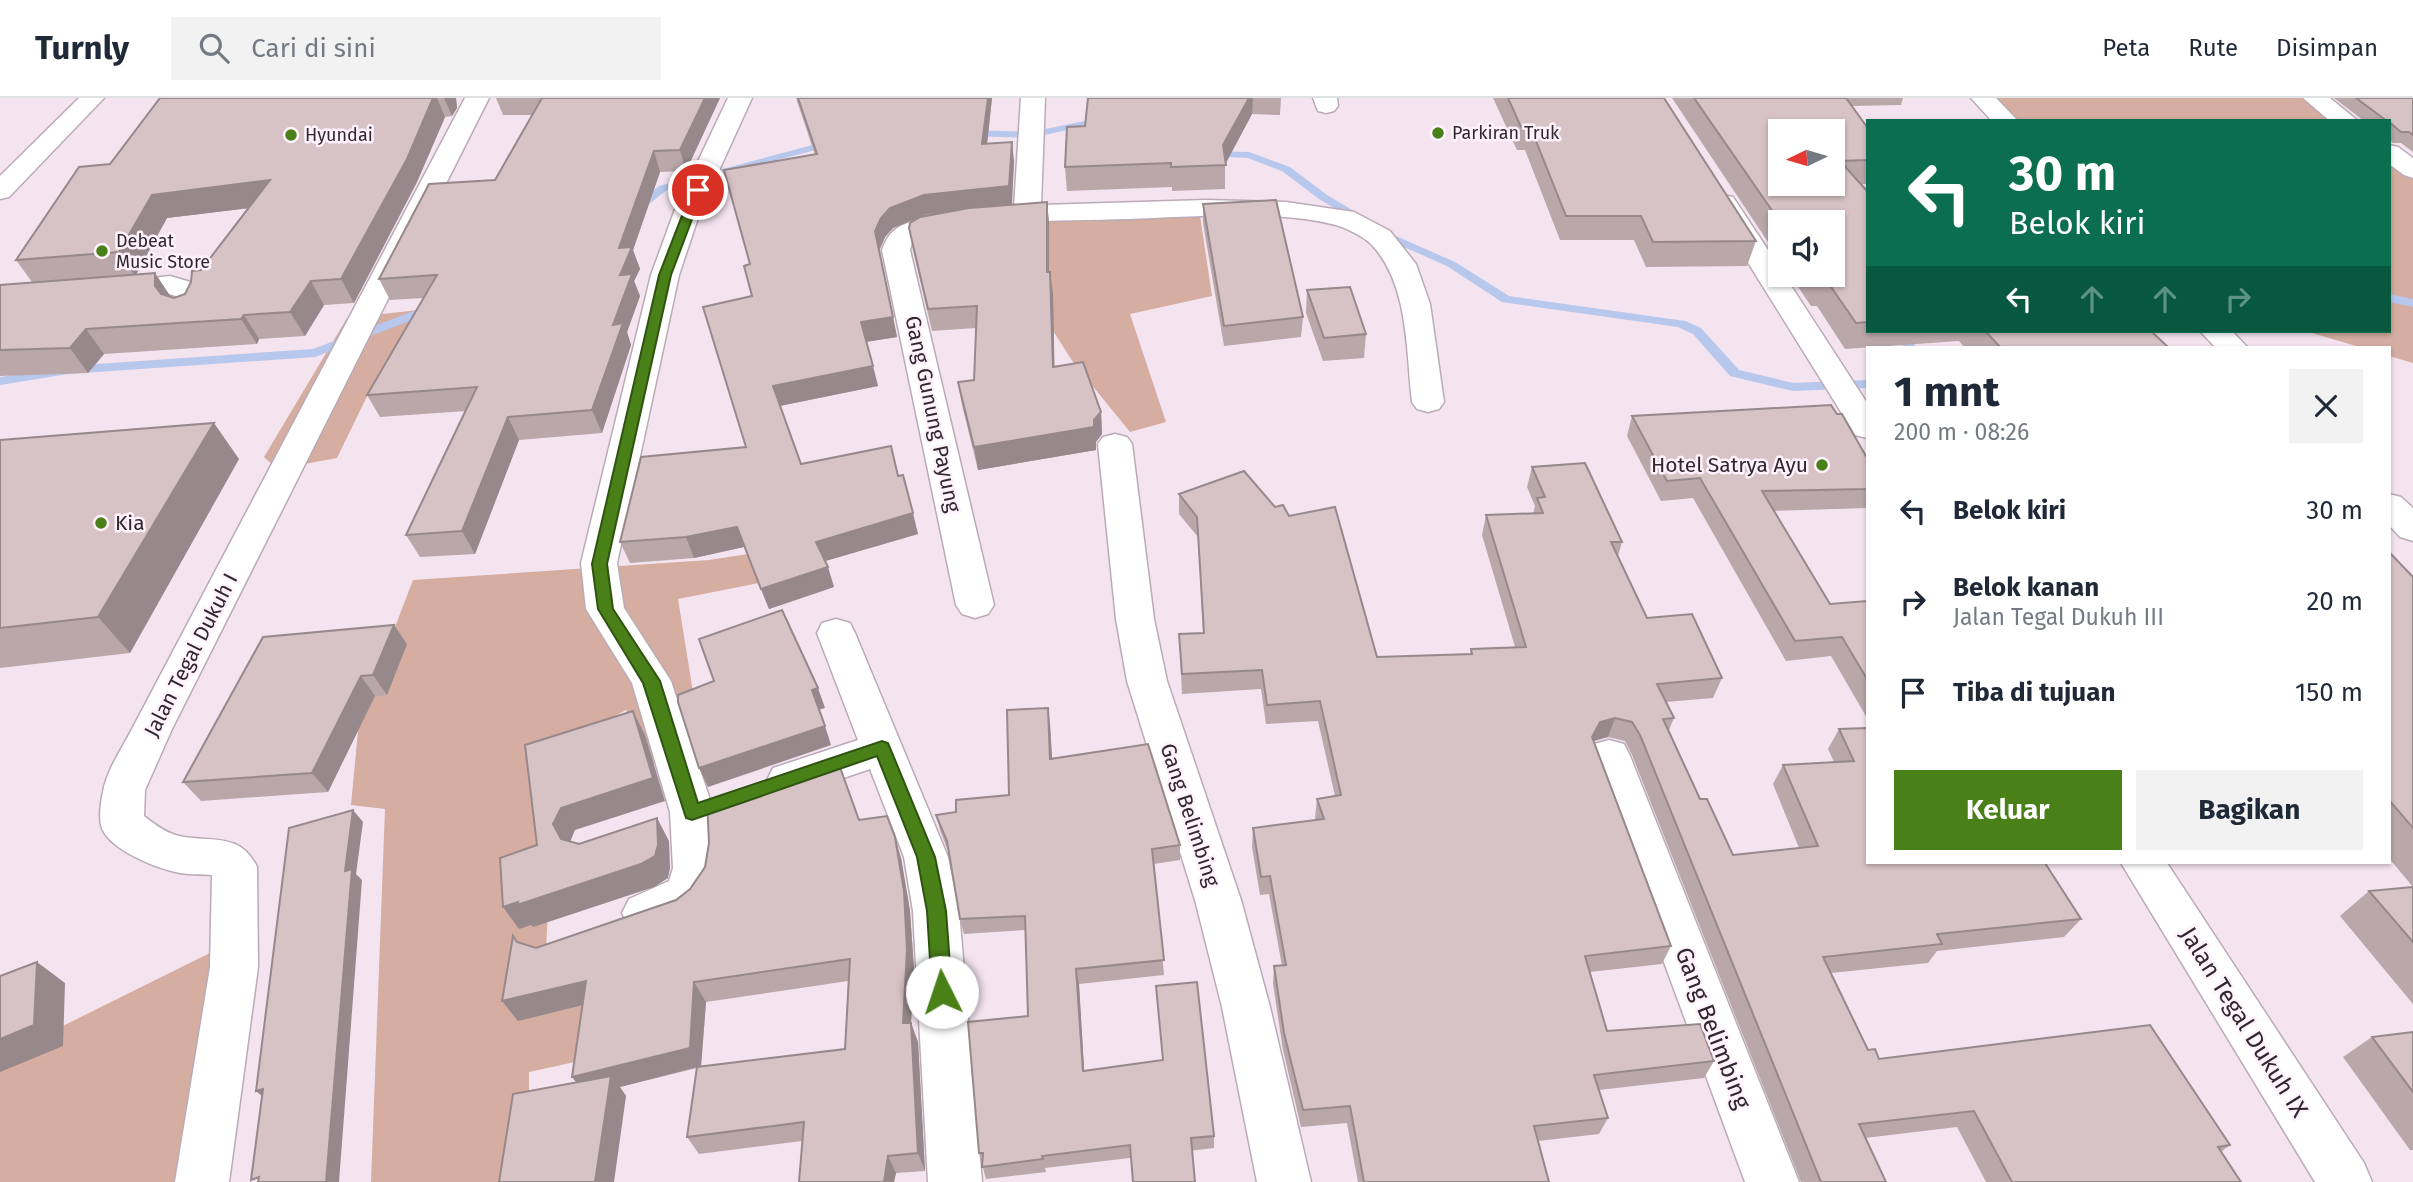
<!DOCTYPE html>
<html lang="id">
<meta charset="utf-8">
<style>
:root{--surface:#fff;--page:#f2f2f3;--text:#1f2937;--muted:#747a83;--line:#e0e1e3;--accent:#498018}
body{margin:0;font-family:"Fira Sans",sans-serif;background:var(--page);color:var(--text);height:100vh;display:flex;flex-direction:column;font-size:26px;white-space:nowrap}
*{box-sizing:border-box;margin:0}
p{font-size:23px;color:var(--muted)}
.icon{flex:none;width:38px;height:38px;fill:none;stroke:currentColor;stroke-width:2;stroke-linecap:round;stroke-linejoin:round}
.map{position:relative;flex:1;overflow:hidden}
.side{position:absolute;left:1866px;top:248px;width:525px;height:518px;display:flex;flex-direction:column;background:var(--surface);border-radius:0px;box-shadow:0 2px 5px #0004}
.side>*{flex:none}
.hud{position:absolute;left:1866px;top:21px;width:525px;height:214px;border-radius:0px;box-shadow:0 2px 5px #0004;background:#0b6e4f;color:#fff;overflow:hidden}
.needle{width:46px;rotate:265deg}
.fabs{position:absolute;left:1768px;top:21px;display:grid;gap:14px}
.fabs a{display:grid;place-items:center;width:77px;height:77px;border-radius:0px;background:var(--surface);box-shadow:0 2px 5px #0004;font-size:35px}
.pin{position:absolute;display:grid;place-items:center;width:60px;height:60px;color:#fff;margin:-30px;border:4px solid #fff;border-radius:50%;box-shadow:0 2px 7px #0007}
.me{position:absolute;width:77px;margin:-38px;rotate:356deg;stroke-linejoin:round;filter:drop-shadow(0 0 5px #0008)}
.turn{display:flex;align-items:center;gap:24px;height:147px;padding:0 28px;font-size:32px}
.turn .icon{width:91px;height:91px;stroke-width:2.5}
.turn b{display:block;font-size:49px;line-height:60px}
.lanes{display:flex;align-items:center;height:66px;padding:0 28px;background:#0003;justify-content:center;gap:35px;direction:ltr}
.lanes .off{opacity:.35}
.round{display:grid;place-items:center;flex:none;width:74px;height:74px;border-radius:0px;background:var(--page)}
.headline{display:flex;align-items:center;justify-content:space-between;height:119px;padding:0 28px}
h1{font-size:42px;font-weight:700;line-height:52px}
.primary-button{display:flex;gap:14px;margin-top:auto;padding:14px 28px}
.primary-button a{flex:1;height:80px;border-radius:0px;background:var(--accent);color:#fff;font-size:28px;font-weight:700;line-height:80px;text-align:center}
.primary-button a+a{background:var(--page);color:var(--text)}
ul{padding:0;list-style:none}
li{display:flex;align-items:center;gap:21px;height:91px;padding:0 28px}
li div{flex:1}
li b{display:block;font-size:26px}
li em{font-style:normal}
header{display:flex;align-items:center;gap:42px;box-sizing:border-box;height:98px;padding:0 35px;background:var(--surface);border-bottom:2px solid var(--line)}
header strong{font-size:33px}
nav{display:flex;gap:38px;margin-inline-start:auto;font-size:24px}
.search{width:490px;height:63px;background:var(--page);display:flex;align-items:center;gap:18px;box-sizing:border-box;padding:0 24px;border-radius:0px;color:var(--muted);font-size:26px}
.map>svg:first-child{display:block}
.green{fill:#d5ada1}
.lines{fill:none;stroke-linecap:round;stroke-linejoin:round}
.stream{fill:#b8c7ec;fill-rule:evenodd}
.street-casing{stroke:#baabb7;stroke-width:3}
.primary-casing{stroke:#baabb7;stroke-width:3}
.street{fill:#fff;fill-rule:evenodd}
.primary{fill:#fff;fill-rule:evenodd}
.wall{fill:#b9a7aa;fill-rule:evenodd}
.shaded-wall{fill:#96888b}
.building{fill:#d7c2c6;stroke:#96888b;stroke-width:2;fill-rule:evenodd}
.route{fill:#498018;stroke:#2f5310;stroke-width:2}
.poi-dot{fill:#498018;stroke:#fff2fc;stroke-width:2.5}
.labels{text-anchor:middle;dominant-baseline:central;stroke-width:5;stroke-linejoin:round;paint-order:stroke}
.far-poi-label{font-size:18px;fill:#2f292e;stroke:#fff2fc;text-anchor:start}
.street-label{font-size:21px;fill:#2f292e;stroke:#fff2fc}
.poi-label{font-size:21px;fill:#2f292e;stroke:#fff2fc;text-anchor:end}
.near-street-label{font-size:24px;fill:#2f292e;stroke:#fff2fc}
</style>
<header>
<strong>Turnly</strong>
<div class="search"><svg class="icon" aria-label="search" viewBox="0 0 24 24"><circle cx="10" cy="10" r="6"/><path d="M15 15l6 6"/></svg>Cari di sini</div>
<nav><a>Peta</a><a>Rute</a><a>Disimpan</a></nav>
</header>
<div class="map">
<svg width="2413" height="1084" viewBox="0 0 2413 1084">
<rect width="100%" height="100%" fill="#f4e4f0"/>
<g class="green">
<path d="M1985,0H2315L2347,23H2008Z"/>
<path d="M2389,52L2413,70V265L2389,258V250H2363L2305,233H2389Z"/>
<path d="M1199,111L1212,198L1130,216L1166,324L1130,334L1073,264L1048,225L1045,118Z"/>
<path d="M507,202L476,274L373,286L337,360L277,371L264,359L347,220Z"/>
<path d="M773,452L820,473L678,501L702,650L653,666L626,612L543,657L550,772L545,873L616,870L607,957L529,974V1084H371L385,711L351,707L359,623L413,482L709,462Z"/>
<path d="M216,852L179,1084H0V959Z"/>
</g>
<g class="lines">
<g class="stream">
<path d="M1089,22L1110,28L1105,31L1081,29L1031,40L968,38L963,35L968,32L1031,34Z"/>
<path d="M831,42L835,43V47L685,86L667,92L640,113L631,111L659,88Z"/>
<path d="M1210,53L1249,54L1290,69L1327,97L1396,138L1455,164L1509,198L1685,223L1701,230L1739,272L1793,285L1867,282V290L1793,293L1730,278L1693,236L1678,229L1502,204L1447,168L1388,142L1319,101L1282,73L1248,60L1206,58V54Z"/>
<path d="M2389,196L2413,201V209L2389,204Z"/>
<path d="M432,206L438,210L436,213L315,259L68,276L0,287V279L68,268L313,251Z"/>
<path d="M1909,233H1921L1913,250H1901Z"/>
</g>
<defs>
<g id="street">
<path d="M465,0H489L172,631L145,692L144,718C154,726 166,735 179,738C210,745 240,733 257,769L258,869L229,1084H175L210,869L212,777C202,776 191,777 180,775C158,771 106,751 101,727C99,718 101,703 103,694C106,674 122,650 132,631Z"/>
<path d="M728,0H752L700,114L679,177L617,465L624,510L671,583L714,714L717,770L704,809L686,820L645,835L629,829L622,815L629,801L669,783L673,770L670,714L632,585L586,511L581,465L651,177L674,114Z"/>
<path d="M1021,0H1045L1041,107L1206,102L1286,104L1354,114L1390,133L1416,166L1430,206L1444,304L1439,311L1428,314L1417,311L1412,304C1406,253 1409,187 1372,147C1365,139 1346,130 1336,127C1277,111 1190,119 1129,121C1065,123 984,121 923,138L912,145L910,152L994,507L988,516L975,520L962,516L956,507L882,152C886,141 891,132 903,127C932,113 982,113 1014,109Z"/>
<path d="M1313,0H1337L1338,8L1334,13L1326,15L1318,13Z"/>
<path d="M1971,0H1996L2018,23H1992Z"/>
<path d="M2303,0H2330L2358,23H2330Z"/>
<path d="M2389,47L2398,49L2413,60V80L2404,77L2389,66Z"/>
<path d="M1724,97L1733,99L1737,105L1780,170V177H1784L1867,305V340L1855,337L1851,330L1711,105L1715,99Z"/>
<path d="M170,178L201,187C208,196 206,210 199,219L189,222L179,219L174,213L176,198L169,196L110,201L100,198L96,192L100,186Z"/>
<path d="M2200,233H2232L2248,250H2216Z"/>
<path d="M1115,336L1127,339L1132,346L1154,521L1167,583L1241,802L1270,909L1311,1084H1257L1222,909L1195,802L1127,583L1116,521L1098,346L1103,339Z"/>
<path d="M2389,396L2401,399L2413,410V443L2400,439L2389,427Z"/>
<path d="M836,521L850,525L855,535L948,759L959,813L982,1084H928L913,813L904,759L870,671L788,699L773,694L767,682L773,670L858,642L817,535L822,525Z"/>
<path d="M1609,642L1624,646L1630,658L1799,1084H1745L1588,658L1594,646Z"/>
<path d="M2121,765H2167L2364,1065L2372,1084H2315Z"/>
</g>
<path id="primary" d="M79,0H104L9,99L0,101V78Z"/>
</defs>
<use href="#street" class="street-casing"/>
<use href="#primary" class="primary-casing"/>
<use href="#street" class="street"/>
<use href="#primary" class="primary"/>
</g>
<g class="wall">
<path d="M160,0H456L457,10L452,18L445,19L417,84L354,205L324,207L305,238L259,241L257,246L104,256L88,275L0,278V187L32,184L16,162L110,66ZM249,110L201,172L185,196L174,200L171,199L136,177L167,120Z"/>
<path d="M496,0H720L686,73L660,74L633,152L640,171L634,183L640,198L627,234L631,247L602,335L519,342L475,456L420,459L406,437L466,313L380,319L367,297L423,200L390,202L379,181L495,82L532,17H503Z"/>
<path d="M796,0H992L987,46L1014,63L1011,107L1047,104L1049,125V174H1050L1053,196L1054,269L1101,314L1102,336L1096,344V352L978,372L962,307L958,284L974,282L976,230L932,233L913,152L909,130L920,119L893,130L885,139L879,152L897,239L866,244L878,288L780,308L801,366L898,378L918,436L825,463L834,489L769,511L744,449L694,460L630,465L620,444L746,349L752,198L750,166L815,57Z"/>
<path d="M1088,0H1281L1280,17L1252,16L1225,65V91L1172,93V89L1067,93L1065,69L1085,28Z"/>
<path d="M1493,0H1664L1756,143L1747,168L1646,169L1634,142H1560L1525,52H1517Z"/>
<path d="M1672,0H1903L1901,7L1852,8L1867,29V86H1861L1867,93V233H2151L2169,250H1965L1959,243L1845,251L1817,208H1811L1790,177H1832L1780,124V162Z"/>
<path d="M2334,0H2413V54L2401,45H2393L2389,41V23H2364Z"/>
<path d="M1203,106L1303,219L1301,239L1224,248L1203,125Z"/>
<path d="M1307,192L1366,236L1364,260L1323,263L1306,215Z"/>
<path d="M1632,318L1867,360V410L1773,413L1830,506L1867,503V620L1831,558L1786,563L1693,400L1661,403L1627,338Z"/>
<path d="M0,342L239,361L130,555L0,570Z"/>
<path d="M1532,369L1622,444L1618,458L1647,520L1722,580L1713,600L1666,604L1674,620L1669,632L1700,701L1733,757L1799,750L1773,686L1783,667L1834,664L1828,651L1839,631L2081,821L2064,839L1937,853L1928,865L1831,875L1868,952L1879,961L2230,1047L2221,1054L2241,1084H1986L1957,1029L1865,1040L1886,1084H1801L1632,657L1625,643L1608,639L1594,643L1671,848L1662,866L1590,874L1607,933L1714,963L1704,980L1599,992L1608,1020L1599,1036L1538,1043L1549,1084H1358L1347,1025L1301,1029L1283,952L1273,886L1274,868H1282L1269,796L1260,797L1252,749L1253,730L1316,722L1315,720L1317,701L1335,698L1318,623L1266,626L1261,591L1182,596L1179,536L1203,535L1198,439L1179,416V396L1275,409L1289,418L1377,559L1470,556L1471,551L1515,549L1482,437L1486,417L1533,416L1535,408L1527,389Z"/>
<path d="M2389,454L2413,479V906L2340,818L2369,793L2413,789L2389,760Z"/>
<path d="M407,546L387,597L375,598L328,694L201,703L183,684Z"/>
<path d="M1050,626L1052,661L1180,747V762L1154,766L1164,877L1079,886L1084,972L1214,1038V1050L1045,1070L1046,1074L986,1081L979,1055L1028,918L1025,832L964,836L960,821L948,753L940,732L936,717L956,714L1009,697Z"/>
<path d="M859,722L901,760L910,813L914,872L911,925L918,944L925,1073L896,1075L894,1084H799L802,1043L699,1056L687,1039L697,970L620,989L626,998L576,984L582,907L518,923L502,903L519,845L536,850L676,802ZM848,883L845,951L701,968L706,904Z"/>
<path d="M2413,934V1052H2410L2343,959L2372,939Z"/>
</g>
<g class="shaded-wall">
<path d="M433,0H437L445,19L417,84L354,205L341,181Z"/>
<path d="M444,0H456L457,10L452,18Z"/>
<path d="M705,0H720L686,73L680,52Z"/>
<path d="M988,0H992L985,65L982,46Z"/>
<path d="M1249,0H1253L1252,16L1225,67L1223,47Z"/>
<path d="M1012,44L1014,63L1012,107L927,116L893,130L885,139L879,153L875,133L881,120L890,110Z"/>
<path d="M654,53L660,74L633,152L640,171L634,183L640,198L627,234L631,247L602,335L592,312L613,227L620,177L619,150Z"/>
<path d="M270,82L283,106L167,120L135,178L119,154L152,97Z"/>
<path d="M1047,104L1049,125V196L1047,174Z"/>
<path d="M1050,174L1053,196L1055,292L1053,269Z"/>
<path d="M155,175L171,199V213L155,188Z"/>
<path d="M311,183L324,207L305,238L290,214Z"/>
<path d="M244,217L259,241L257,246L241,221Z"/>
<path d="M893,219L897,239L865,244L861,224Z"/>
<path d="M86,231L104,256L88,275L70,250Z"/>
<path d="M873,268L878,288L779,308L773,288Z"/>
<path d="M1101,314L1102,336L1096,344V352L978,372L974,349L1094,322Z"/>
<path d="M508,319L519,342L475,456L462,433Z"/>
<path d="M214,325L239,361L130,555L98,519Z"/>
<path d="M913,415L918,436L822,464L816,444Z"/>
<path d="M737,429L744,449L694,460L686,439Z"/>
<path d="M828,469L834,489L769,511L761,491Z"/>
<path d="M394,527L407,546L387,597L373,577Z"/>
<path d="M361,578L375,598L328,694L312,675Z"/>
<path d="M818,590L825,610L818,612L812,592Z"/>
<path d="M1048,610L1050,626L1053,676L1050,661Z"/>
<path d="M633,613L645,637L665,703L575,732L568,749L561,741L553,726L561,710Z"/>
<path d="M1615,620L1608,639L1593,643L1592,639L1600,624Z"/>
<path d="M825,628L831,647L708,689L699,670Z"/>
<path d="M353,712L363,724L356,776L362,782L339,1084H326L345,773Z"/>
<path d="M657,720L669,743L670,770L668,780L654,789L533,829L531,827L519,831L503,809Z"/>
<path d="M895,739L901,760L910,813L914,872L911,925L918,944L925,1073L918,1055L903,925Z"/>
<path d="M37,864L65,885L63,948L0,974V941Z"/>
<path d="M1076,871L1079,886L1085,986L1083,973Z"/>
<path d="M586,883L599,903L518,923L502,903Z"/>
<path d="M694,884L706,904L701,968L620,989L626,998L614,1084H595L587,998L572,979Z"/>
<path d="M263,991L269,1004L256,993Z"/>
<path d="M888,1058L896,1075L894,1084H884Z"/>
</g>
<g class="building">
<path d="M160,0H433L407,61L341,181L311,183L290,214L244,217L241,221L86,231L70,250L0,252V187L155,175V188L161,196L174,200L185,196L191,184L192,173L201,172L270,82L152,97L119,154L16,162L79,69L110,66Z"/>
<path d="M542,0H705L680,52L654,53L619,150L632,149L620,177L632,176L613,227L623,225L592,312L508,319L462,433L406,437L477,289L367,297L437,177L379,181L429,86L495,82Z"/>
<path d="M798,0H988L982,46L1012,44L1009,88L924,97L890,110L881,120L875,133L893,219L861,224L873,268L773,288L801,366L891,348L898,378L903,377L913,415L816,444L828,469L761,491L737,429L686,439L620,444L641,359L746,349L703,209L752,198L744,168L750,166L724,72L817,56Z"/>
<path d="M1088,0H1249L1223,47L1226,67L1171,69V65L1065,69L1067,29L1085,28Z"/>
<path d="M1508,0H1664L1756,143L1653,144L1641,118H1566L1530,28L1521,29Z"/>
<path d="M1694,0H1846L1867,29V62L1840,63L1867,93V224L1856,225L1827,183H1820L1816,177H1832V124H1780ZM1780,33H1832V86H1780Z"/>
<path d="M2356,0H2413V37L2409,34H2401L2389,24V23H2387Z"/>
<path d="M1276,102L1303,219L1224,228L1203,106Z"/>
<path d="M1047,104V174H1050L1053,269L1083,264L1101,314L1094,322V329L974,349L958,284L974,282L977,208L928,211L909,130L910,125L920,119L969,110Z"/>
<path d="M1350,189L1366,236L1324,240L1307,192Z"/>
<path d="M1985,233H2151L2169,250H2001Z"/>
<path d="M1831,307L1837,316H1842L1867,360V391L1762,393L1830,506L1867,503V581L1842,539L1795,543L1700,380L1667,383L1632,318Z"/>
<path d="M214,325L98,519L0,530V342Z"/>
<path d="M1585,365L1622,444H1611L1647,520L1692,516L1722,580L1657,586L1674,620L1663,621L1700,701H1707L1733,757L1818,748L1783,667L1854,663L1839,631L1867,630V765H2045L2081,821L1937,836L1942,846L1823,859L1868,952L1875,951L1879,961L2150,927L2230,1047L2218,1049L2241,1084H2012L1974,1013L1859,1026L1886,1084H1821L1640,637L1632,624L1615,620L1600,624L1592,639L1671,848L1585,858L1607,933L1700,926L1714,963L1594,977L1608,1020L1534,1028L1549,1084H1364L1350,1008L1303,1012L1284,935L1274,868L1286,867L1270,778L1261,779L1253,730L1324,721L1317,701L1341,697L1320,603L1267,607L1262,572L1182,576L1179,536L1204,535L1197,419L1179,396L1244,373L1275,409L1283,407L1289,418L1335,409L1377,559L1472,556L1471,551L1526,549L1486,417L1543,415L1537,400L1545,399L1532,369Z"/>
<path d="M2389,454L2413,479V730L2389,702Z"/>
<path d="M782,512L818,590L812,592L825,628L699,670L678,604V597L714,583L699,541Z"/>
<path d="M394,527L373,577L361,578L312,675L183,684L263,539Z"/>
<path d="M1048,610L1050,661L1148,646L1180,747L1152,751L1164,862L1076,871L1083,973L1163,962L1156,888L1197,884L1214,1038L1191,1040L1195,1084H1133L1130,1047L1042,1058L1043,1061L982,1069L983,1055H979L968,924L1028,918L1025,818L960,821L947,743L936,717L956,714V702L1009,697L1007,612Z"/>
<path d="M633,613L653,680L561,710L553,726L561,741L579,746L657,720L658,747L655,758L641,766L517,807L518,804L503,809L500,760L537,747L525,647Z"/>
<path d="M837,661L859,722L887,718L895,739L904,793L907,852L903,925H911L918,1055L888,1058L884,1084H799L804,1024L687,1039L697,969L845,951L850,861L694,884L690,950L572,979L586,883L502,903L513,838L517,844L536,850L676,802L690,791L705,769L709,745L707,704Z"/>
<path d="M353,712L345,773L352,771L326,1084H258L259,1079L251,1082L263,991L256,993L289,730Z"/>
<path d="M2413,789V844L2369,793Z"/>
<path d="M37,864L34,927L0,941V878Z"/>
<path d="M2413,934V994L2372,939Z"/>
<path d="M611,978L595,1084H499L513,996Z"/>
</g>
<path class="route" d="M698,88L703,92L671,177L607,466L613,511L660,583L698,705L882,643L888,645L935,759L946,813L952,894L949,901L942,903L935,901L932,894L927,813L917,759L877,658L692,722L686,720L643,585L598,511L592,466L659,177L692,92Z"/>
<g class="poi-dot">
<circle cx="1438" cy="35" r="7"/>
<circle cx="291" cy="37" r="7"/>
<circle cx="102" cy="153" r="7"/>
<circle cx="1822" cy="367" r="7"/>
<circle cx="101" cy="425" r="7"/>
</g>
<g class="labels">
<g class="far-poi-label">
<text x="1452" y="35">Parkiran Truk</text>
<text x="305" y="37">Hyundai</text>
<text x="116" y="143">Debeat<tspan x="116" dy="21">Music Store</tspan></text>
</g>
<g class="street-label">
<text transform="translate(933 316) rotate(78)">Gang Gunung Payung</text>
<text transform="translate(191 557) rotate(-63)">Jalan Tegal Dukuh I</text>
<text transform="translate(1190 717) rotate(72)">Gang Belimbing</text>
</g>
<g class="poi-label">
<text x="1808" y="367">Hotel Satrya Ayu</text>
<text x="115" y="425" text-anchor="start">Kia</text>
</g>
<g class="near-street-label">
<text transform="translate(2244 924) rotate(58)">Jalan Tegal Dukuh IX</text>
<text transform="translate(1713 930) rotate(69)">Gang Belimbing</text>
</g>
</g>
</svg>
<div class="fabs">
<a><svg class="needle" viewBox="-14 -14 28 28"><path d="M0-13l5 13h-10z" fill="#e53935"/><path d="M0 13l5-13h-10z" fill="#747a83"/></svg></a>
<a><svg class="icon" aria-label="sound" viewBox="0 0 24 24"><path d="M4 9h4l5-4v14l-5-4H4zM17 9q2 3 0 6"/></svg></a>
</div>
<div class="pin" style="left:698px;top:92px;background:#d93025"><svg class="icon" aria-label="arrive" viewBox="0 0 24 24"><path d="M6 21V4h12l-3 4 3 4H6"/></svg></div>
<svg class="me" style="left:942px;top:894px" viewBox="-20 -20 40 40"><circle r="19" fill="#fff"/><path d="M0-13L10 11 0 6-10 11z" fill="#498018"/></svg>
<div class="hud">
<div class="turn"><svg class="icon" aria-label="left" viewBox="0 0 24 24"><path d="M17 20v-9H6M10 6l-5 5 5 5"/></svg><div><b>30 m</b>Belok kiri</div></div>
<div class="lanes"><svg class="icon" aria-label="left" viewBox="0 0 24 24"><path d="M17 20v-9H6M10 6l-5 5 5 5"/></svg><svg class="icon off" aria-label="ahead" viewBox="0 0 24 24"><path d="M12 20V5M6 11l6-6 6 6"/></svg><svg class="icon off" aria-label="ahead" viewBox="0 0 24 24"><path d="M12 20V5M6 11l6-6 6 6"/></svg><svg class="icon off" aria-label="right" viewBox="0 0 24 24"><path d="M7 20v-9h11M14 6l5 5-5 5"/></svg></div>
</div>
<section class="side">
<div class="headline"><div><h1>1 mnt</h1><p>200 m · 08:26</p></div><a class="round"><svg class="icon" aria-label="close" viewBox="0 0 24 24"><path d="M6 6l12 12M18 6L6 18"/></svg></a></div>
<ul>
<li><svg class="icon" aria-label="left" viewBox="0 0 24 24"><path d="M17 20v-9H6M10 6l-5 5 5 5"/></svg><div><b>Belok kiri</b></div><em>30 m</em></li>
<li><svg class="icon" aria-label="right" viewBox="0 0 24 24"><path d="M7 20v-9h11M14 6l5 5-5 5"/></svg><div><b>Belok kanan</b><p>Jalan Tegal Dukuh III</p></div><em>20 m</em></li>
<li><svg class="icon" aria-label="arrive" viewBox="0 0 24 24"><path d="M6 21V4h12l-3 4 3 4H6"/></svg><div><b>Tiba di tujuan</b></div><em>150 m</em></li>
</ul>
<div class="primary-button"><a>Keluar</a><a>Bagikan</a></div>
</section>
</div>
